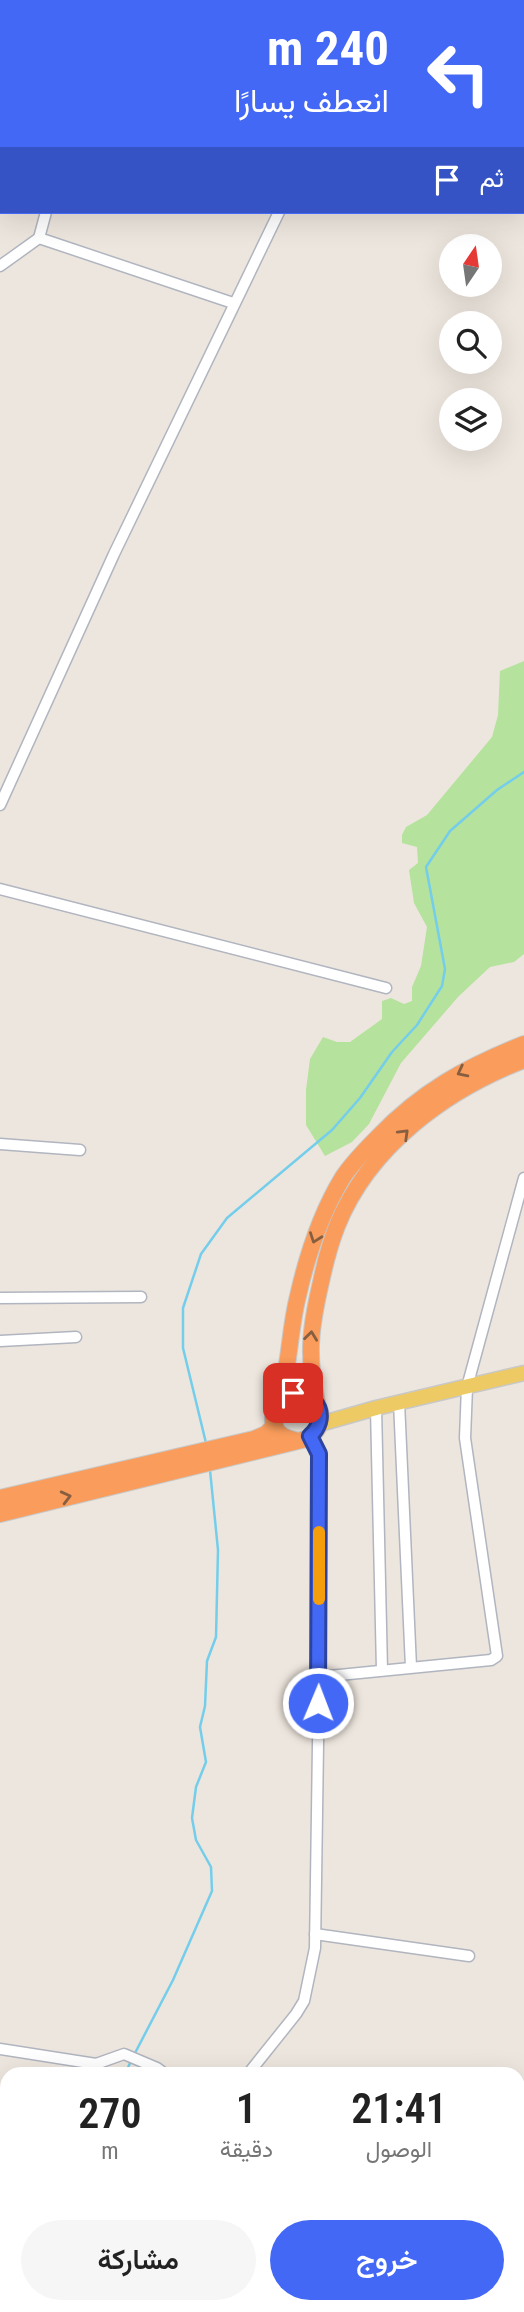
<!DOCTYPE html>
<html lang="ar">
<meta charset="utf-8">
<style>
:root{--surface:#fff;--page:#f6f6f6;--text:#222;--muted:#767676;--accent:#4368f5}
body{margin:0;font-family:"Roboto Condensed",Vazirmatn,sans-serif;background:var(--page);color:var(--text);direction:rtl;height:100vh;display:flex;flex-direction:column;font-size:26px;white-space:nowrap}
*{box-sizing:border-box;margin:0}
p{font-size:23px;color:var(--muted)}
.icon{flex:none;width:38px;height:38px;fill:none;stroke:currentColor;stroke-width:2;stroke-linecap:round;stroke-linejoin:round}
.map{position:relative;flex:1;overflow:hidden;direction:ltr}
.side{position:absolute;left:0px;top:2067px;width:525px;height:247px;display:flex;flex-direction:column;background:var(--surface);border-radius:21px 21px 0 0;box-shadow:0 7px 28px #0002;direction:rtl}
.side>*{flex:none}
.hud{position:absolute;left:0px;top:0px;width:525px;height:214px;box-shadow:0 7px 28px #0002;direction:rtl;background:#4368f5;color:#fff;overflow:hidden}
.needle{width:46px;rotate:13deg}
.buttons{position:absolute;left:439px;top:234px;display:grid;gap:14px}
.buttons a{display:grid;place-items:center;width:63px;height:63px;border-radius:50%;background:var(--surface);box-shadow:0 7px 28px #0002;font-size:35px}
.pin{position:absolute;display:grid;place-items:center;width:60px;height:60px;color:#fff;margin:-30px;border-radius:14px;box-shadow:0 4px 10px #0006}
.me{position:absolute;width:77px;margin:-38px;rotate:1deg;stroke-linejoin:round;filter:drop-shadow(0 0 5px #0008)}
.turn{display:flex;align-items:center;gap:24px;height:147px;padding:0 21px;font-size:32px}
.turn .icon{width:91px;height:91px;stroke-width:2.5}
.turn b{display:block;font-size:49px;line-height:60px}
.then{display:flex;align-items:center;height:66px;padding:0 21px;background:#0003;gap:14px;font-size:26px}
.eta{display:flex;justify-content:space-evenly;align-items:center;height:119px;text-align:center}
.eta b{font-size:42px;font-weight:600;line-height:49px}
.primary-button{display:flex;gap:14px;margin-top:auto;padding:14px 21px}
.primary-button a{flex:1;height:80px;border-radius:42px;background:var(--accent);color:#fff;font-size:28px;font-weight:600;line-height:80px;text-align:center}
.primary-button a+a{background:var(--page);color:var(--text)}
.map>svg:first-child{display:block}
.green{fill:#b5e29c}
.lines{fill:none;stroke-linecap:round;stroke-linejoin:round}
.stream{stroke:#74ceeb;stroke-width:2.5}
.minor-casing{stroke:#b1b5bf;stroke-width:13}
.major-casing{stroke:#c8c8c8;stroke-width:17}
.highway-casing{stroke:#c8c8c8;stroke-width:18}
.minor{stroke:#fff;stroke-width:10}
.major{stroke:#edca63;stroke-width:14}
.highway{stroke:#fa9d5c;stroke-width:16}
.oneway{stroke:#885e41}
.route-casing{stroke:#2c449f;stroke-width:18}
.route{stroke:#4368f5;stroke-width:12}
.slow{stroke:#f59e0b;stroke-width:12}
</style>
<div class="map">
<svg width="524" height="2312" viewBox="0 0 524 2312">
<rect width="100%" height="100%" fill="#ede6de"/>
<path class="green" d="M524,661V954L514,962L490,967L458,997L401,1063L369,1124L352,1142L325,1156L306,1125V1090L310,1059L323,1037L337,1042H350L382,1019V1001L391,998L404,1004L412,1001V987L421,966L427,927L414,903L409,870L418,863L417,847L402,843V835L406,827L427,815L492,737L498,715L500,671Z"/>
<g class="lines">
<g class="stream">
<path d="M206,1443L183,1348V1308L201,1254L227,1218L332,1130L360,1098L392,1052L417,1025L442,986L445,969L426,867L450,831L497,790L524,772"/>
<path d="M134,2055L173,1980L212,1891L211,1867L196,1840L192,1818L196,1787L206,1762L200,1727L205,1706L207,1661L216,1637L218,1550L210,1470"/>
<path d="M125,2074L131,2061"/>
<path d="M25,2312L30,2306"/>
</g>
<defs>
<g id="minor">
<path d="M45,0L51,2"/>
<path d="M133,2L135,0"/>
<path d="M427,2L428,0"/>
<path d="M523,90H524"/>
<path d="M523,141H524"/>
<path d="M39,238L46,212"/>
<path d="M0,266L39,238L233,303"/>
<path d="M0,805L114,554L279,212"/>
<path d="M0,889L386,988"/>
<path d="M0,1144L80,1150"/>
<path d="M0,1298L141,1297"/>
<path d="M0,1341L76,1337"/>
<path d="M399,1402L411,1667"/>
<path d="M376,1408L382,1670"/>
<path d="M319,1677L491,1660L497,1656L465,1438L467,1387L524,1178"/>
<path d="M315,1934L469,1956"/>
<path d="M0,2049L96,2064L124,2054L157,2068L165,2074"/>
<path d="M248,2074L296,2014L304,2001L315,1948L319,1677V1454L310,1436"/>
<path d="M67,2312L70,2306"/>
</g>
<path id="major" d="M320,1424L376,1408L524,1373"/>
<g id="highway">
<path d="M279,1401C290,1367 289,1331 298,1296C307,1256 321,1213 343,1177C353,1162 365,1150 378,1137C421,1092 466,1067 524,1044"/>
<path d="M317,1403C307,1356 310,1329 321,1282C325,1263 330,1244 337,1226C369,1146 446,1090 524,1060"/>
<path d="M0,1498L254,1439L266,1434L275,1425"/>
<path d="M0,1514L306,1439C313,1435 318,1431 320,1423C322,1416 320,1408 315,1402C289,1368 247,1431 295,1440"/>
</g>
</defs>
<use href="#minor" class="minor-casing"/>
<use href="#major" class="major-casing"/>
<use href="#highway" class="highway-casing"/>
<use href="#minor" class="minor"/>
<use href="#major" class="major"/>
<use href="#highway" class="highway"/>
</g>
<defs><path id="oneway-chevron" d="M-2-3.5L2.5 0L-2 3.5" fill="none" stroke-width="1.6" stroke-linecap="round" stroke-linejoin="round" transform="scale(1.75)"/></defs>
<g class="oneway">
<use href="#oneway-chevron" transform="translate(462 1072) rotate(153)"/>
<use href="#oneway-chevron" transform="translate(404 1134) rotate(-44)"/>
<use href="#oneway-chevron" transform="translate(315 1238) rotate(110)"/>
<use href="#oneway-chevron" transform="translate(311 1336) rotate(-83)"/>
<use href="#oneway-chevron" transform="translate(66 1497) rotate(-14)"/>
</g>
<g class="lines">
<defs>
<path id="route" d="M293,1393C319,1393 329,1419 310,1436L319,1454L318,1703"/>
</defs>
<use href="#route" class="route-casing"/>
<use href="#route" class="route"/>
<path class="slow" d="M319,1532V1599"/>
</g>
</svg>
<div class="buttons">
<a><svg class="needle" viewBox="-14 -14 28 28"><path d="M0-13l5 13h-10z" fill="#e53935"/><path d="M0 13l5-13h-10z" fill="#767676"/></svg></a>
<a><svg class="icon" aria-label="search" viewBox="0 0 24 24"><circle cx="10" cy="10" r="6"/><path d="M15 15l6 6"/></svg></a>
<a><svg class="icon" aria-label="layers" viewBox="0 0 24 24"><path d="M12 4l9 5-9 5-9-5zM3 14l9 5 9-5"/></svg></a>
</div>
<div class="pin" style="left:293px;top:1393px;background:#d93025"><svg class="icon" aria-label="arrive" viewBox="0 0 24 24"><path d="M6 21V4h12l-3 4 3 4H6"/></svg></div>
<svg class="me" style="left:318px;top:1703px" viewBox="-20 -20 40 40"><circle r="17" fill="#4368f5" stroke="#fff" stroke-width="3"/><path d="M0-11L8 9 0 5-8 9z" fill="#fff"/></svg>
<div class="hud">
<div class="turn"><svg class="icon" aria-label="left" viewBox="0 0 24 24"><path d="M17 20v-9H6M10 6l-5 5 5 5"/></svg><div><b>240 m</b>انعطف يسارًا</div></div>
<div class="then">ثم<svg class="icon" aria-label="arrive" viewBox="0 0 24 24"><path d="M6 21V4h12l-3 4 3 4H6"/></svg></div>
</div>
<section class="side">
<div class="eta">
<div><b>21:41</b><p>الوصول</p></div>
<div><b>1</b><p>دقيقة</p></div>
<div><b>270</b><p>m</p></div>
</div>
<div class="primary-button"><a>خروج</a><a>مشاركة</a></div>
</section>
</div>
